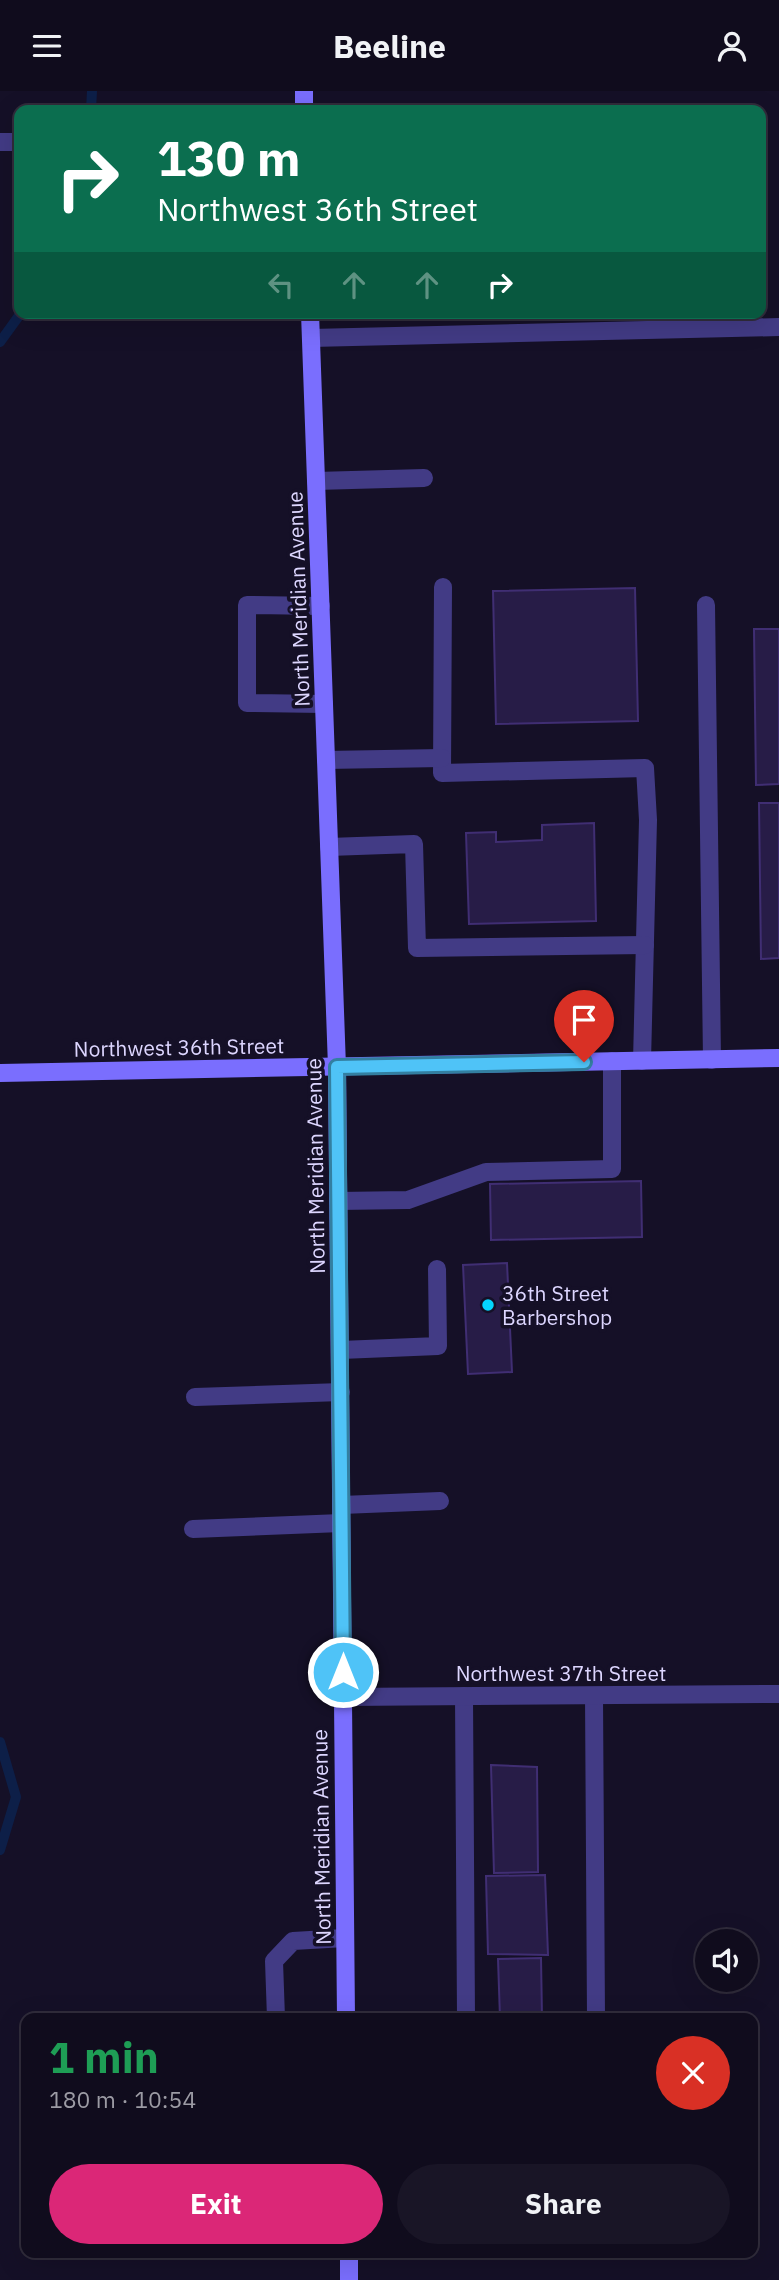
<!DOCTYPE html>
<meta charset="utf-8">
<style>
:root{--surface:#100c1d;--page:#191526;--text:#f1f3f6;--muted:#9c9ba4;--line:#302c3b;--accent:#db2777}
body{margin:0;font-family:"IBM Plex Sans",sans-serif;background:var(--page);color:var(--text);height:100vh;display:flex;flex-direction:column;font-size:26px;white-space:nowrap}
*{box-sizing:border-box;margin:0}
p{font-size:23px;color:var(--muted)}
.icon{flex:none;width:38px;height:38px;fill:none;stroke:currentColor;stroke-width:2;stroke-linecap:round;stroke-linejoin:round}
.map{position:relative;flex:1;overflow:hidden}
.sheet{position:absolute;left:21px;top:1922px;width:737px;height:245px;display:flex;flex-direction:column;background:var(--surface);border-radius:14px;box-shadow:0 7px 28px #0002,0 0 0 2px var(--line)}
.sheet>*{flex:none}
.guide{position:absolute;left:14px;top:14px;width:752px;height:214px;border-radius:14px;box-shadow:0 7px 28px #0002,0 0 0 2px var(--line);background:#0b6e4f;color:#fff;overflow:hidden}
.buttons{position:absolute;left:695px;top:1838px;display:grid;gap:14px}
.buttons a{display:grid;place-items:center;width:63px;height:63px;border-radius:50%;background:var(--surface);box-shadow:0 7px 28px #0002,0 0 0 2px var(--line);font-size:35px}
.pin{position:absolute;display:grid;place-items:center;width:60px;height:60px;color:#fff;margin:-72px -30px;border-radius:50% 50% 50% 0;rotate:-45deg;box-shadow:0 0 7px #0007}
.pin .icon{rotate:45deg}
.me{position:absolute;width:77px;margin:-38px;rotate:0deg;stroke-linejoin:round;filter:drop-shadow(0 0 5px #0008)}
.turn{display:flex;align-items:center;gap:24px;height:147px;padding:0 28px;font-size:32px}
.turn .icon{width:91px;height:91px;stroke-width:2.5}
.turn b{display:block;font-size:49px;line-height:60px}
.lanes{display:flex;align-items:center;height:66px;padding:0 28px;background:#0003;justify-content:center;gap:35px;direction:ltr}
.lanes .off{opacity:.35}
.round{display:grid;place-items:center;flex:none;width:74px;height:74px;border-radius:37px;background:var(--page)}
.overview{display:flex;align-items:center;justify-content:space-between;height:119px;padding:0 28px}
h1{font-size:42px;font-weight:700;line-height:52px;color:#1e9e55}
.cta{display:flex;gap:14px;margin-top:auto;padding:14px 28px}
.cta a{flex:1;height:80px;border-radius:42px;background:var(--accent);color:#fff;font-size:28px;font-weight:700;line-height:80px;text-align:center}
.cta a+a{background:var(--page);color:var(--text)}
header{display:flex;justify-content:space-between;align-items:center;height:91px;padding:0 28px;background:var(--surface);font-size:32px;font-weight:700}
.map>svg:first-child{display:block}
.lines{fill:none;stroke-linecap:round;stroke-linejoin:round}
.stream{stroke:#0d1f48;stroke-width:10}
.building{fill:#271c47;stroke:#402e73;stroke-width:2}
.service{stroke:#423b85;stroke-width:18}
.minor{stroke:#423b85;stroke-width:18}
.secondary{stroke:#7a6efe;stroke-width:18}
.route-casing{stroke:#337fa1;stroke-width:18}
.route{stroke:#4fc3f7;stroke-width:12}
.poi-dot{fill:#04d5fd;stroke:#151027;stroke-width:2.5}
.labels{text-anchor:middle;dominant-baseline:central;stroke-width:7;stroke-linejoin:round;paint-order:stroke}
.street-label{font-size:21px;fill:#ddd6ff;stroke:#151027}
.poi-label{font-size:21px;fill:#ddd6ff;stroke:#151027;text-anchor:start}
</style>
<header><svg class="icon" aria-label="menu" viewBox="0 0 24 24"><path d="M4 6h16M4 12h16M4 18h16"/></svg>Beeline<svg class="icon" aria-label="person" viewBox="0 0 24 24"><circle cx="12" cy="8" r="4"/><path d="M4 21q1-7 8-7t8 7"/></svg></header>
<div class="map">
<svg width="779" height="2189" viewBox="0 0 779 2189">
<rect width="100%" height="100%" fill="#151027"/>
<g class="lines">
<g class="stream">
<path d="M91,19L92,0"/>
<path d="M0,251L21,222"/>
<path d="M0,1651L16,1706L0,1759"/>
</g>
</g>
<g class="building">
<path d="M635,497L638,630L496,633L493,500Z"/>
<path d="M754,538H779V693L756,694Z"/>
<path d="M759,712H779V867L761,868Z"/>
<path d="M594,732L596,830L469,833L466,742L496,741V751L542,749V734Z"/>
<path d="M641,1090L642,1146L491,1149L490,1093Z"/>
<path d="M507,1172L512,1281L468,1283L463,1174Z"/>
<path d="M491,1674L537,1676L538,1781L494,1782Z"/>
<path d="M545,1784L548,1864L488,1863L486,1785Z"/>
<path d="M541,1867L542,1927H500L498,1868Z"/>
</g>
<g class="lines">
<g class="service">
<path d="M0,51H19"/>
<path d="M316,390L424,387"/>
<path d="M443,496L442,682L645,677L648,729L642,970"/>
<path d="M706,514L712,969"/>
<path d="M321,515L247,514V612L324,613"/>
<path d="M326,669L442,667"/>
<path d="M329,756L414,753L417,857L645,854"/>
<path d="M338,1110L408,1109L486,1081L612,1078V970"/>
<path d="M341,1259L438,1255L437,1178"/>
<path d="M195,1306L341,1301"/>
<path d="M342,1414L440,1410"/>
<path d="M193,1438L341,1432"/>
<path d="M464,1605L466,1927"/>
<path d="M594,1605L596,1927"/>
<path d="M276,1927L274,1870L293,1850L345,1847"/>
</g>
<g class="minor">
<path d="M311,247L779,236"/>
<path d="M343,1606L779,1603"/>
</g>
<g class="secondary">
<path d="M304,0V19"/>
<path d="M310,222L337,976L346,1927"/>
<path d="M0,982L779,967"/>
<path d="M349,2161V2189"/>
</g>
</g>
<g class="lines">
<defs>
<path id="route" d="M343,1581L337,976L584,971"/>
</defs>
<use href="#route" class="route-casing"/>
<use href="#route" class="route"/>
</g>
<circle class="poi-dot" cx="488" cy="1214" r="7"/>
<g class="labels">
<g class="street-label">
<text transform="translate(298 508) rotate(-92)">North Meridian Avenue</text>
<text transform="translate(179 956) rotate(-1)">Northwest 36th Street</text>
<text transform="translate(315 1075) rotate(-91)">North Meridian Avenue</text>
<text x="561" y="1582">Northwest 37th Street</text>
<text transform="translate(321 1746) rotate(-91)">North Meridian Avenue</text>
</g>
<g class="poi-label">
<text x="502" y="1202">36th Street<tspan x="502" dy="24">Barbershop</tspan></text>
</g>
</g>
</svg>
<div class="buttons">
<a><svg class="icon" aria-label="sound" viewBox="0 0 24 24"><path d="M4 9h4l5-4v14l-5-4H4zM17 9q2 3 0 6"/></svg></a>
</div>
<div class="pin" style="left:584px;top:971px;background:#d93025"><svg class="icon" aria-label="arrive" viewBox="0 0 24 24"><path d="M6 21V4h12l-3 4 3 4H6"/></svg></div>
<svg class="me" style="left:343px;top:1581px" viewBox="-20 -20 40 40"><circle r="17" fill="#4fc3f7" stroke="#fff" stroke-width="3"/><path d="M0-11L8 9 0 5-8 9z" fill="#fff"/></svg>
<div class="guide">
<div class="turn"><svg class="icon" aria-label="right" viewBox="0 0 24 24"><path d="M7 20v-9h11M14 6l5 5-5 5"/></svg><div><b>130 m</b>Northwest 36th Street</div></div>
<div class="lanes"><svg class="icon off" aria-label="left" viewBox="0 0 24 24"><path d="M17 20v-9H6M10 6l-5 5 5 5"/></svg><svg class="icon off" aria-label="ahead" viewBox="0 0 24 24"><path d="M12 20V5M6 11l6-6 6 6"/></svg><svg class="icon off" aria-label="ahead" viewBox="0 0 24 24"><path d="M12 20V5M6 11l6-6 6 6"/></svg><svg class="icon" aria-label="right" viewBox="0 0 24 24"><path d="M7 20v-9h11M14 6l5 5-5 5"/></svg></div>
</div>
<section class="sheet">
<div class="overview"><div><h1>1 min</h1><p>180 m · 10:54</p></div><a class="round" style="background:#d93025;color:#fff"><svg class="icon" aria-label="close" viewBox="0 0 24 24"><path d="M6 6l12 12M18 6L6 18"/></svg></a></div>
<div class="cta"><a>Exit</a><a>Share</a></div>
</section>
</div>
